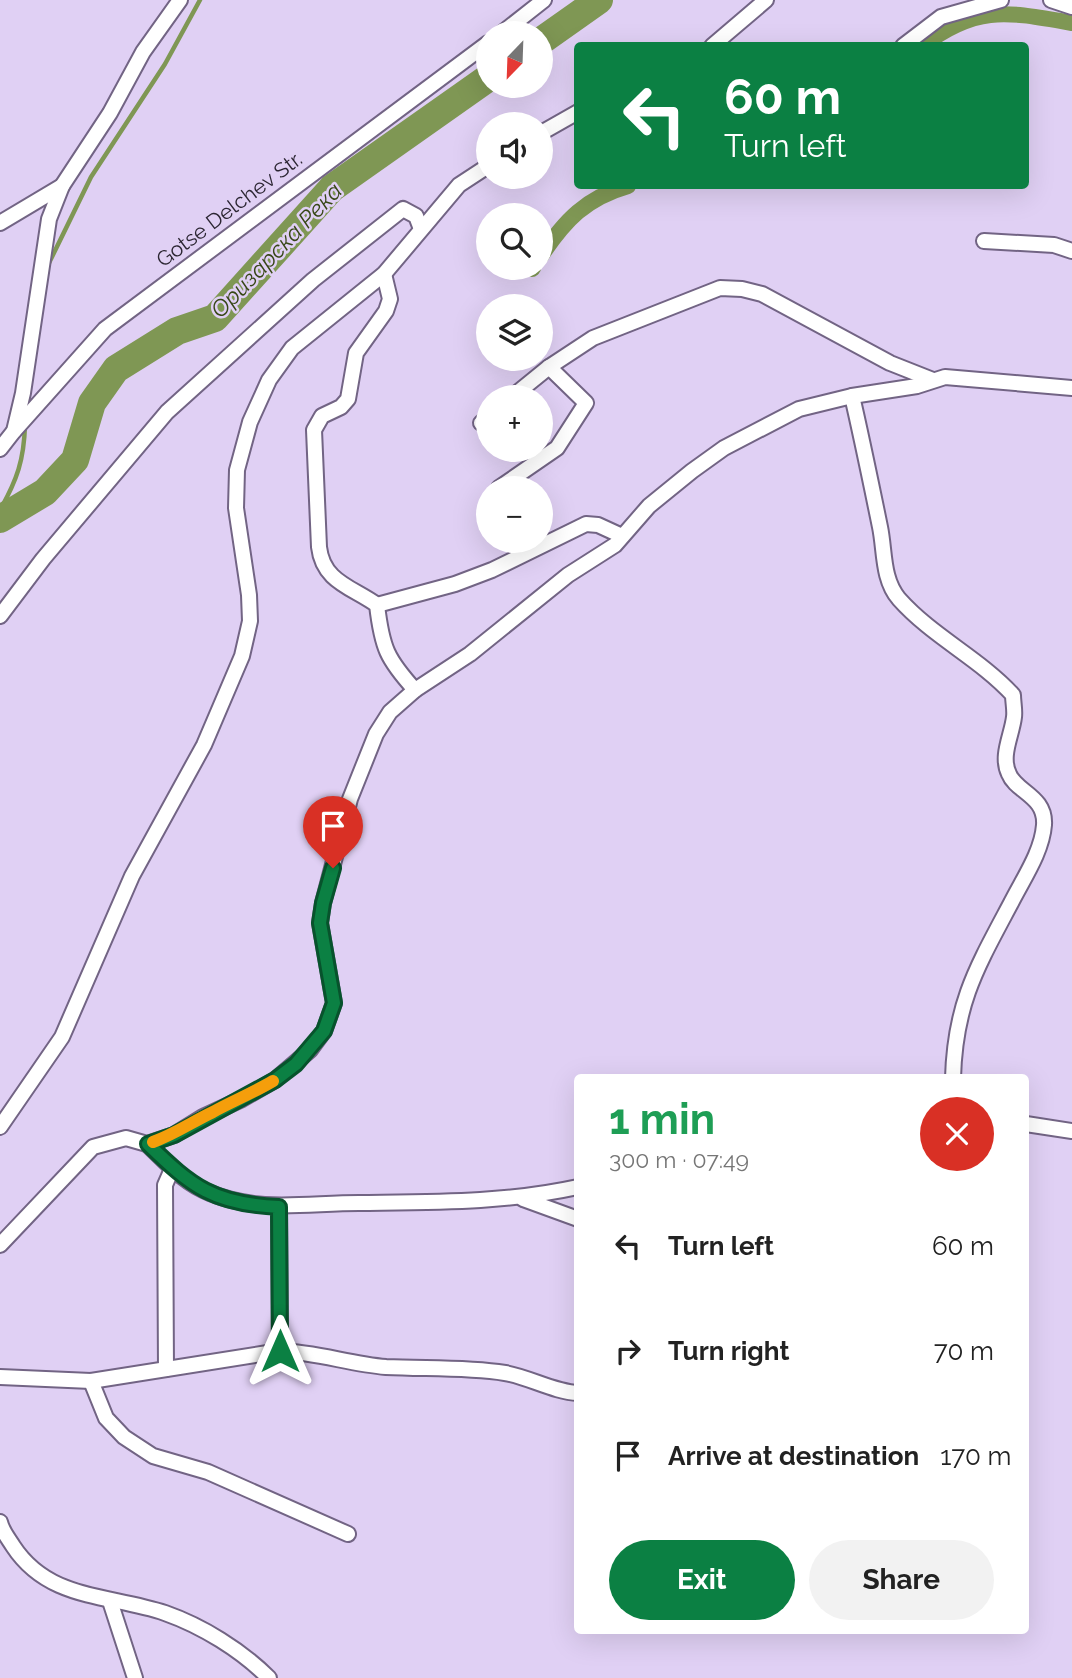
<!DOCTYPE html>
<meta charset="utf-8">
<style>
:root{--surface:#fff;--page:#f2f2f2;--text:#222;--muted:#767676;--accent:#0b8043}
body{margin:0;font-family:Raleway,sans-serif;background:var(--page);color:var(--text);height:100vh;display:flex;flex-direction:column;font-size:26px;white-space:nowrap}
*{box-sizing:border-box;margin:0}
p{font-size:23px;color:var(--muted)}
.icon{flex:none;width:38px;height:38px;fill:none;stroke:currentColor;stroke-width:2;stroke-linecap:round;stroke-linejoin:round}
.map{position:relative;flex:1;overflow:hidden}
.sheet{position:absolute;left:574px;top:1074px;width:455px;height:560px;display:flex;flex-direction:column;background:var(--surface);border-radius:7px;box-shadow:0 7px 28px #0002}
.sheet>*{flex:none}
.banner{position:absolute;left:574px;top:42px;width:455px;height:147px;border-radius:7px;box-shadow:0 7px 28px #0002;background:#0b8043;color:#fff;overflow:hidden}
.needle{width:46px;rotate:203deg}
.tools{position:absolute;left:476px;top:21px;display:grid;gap:14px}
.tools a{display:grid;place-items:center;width:77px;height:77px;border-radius:50%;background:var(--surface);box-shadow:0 7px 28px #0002;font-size:35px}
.pin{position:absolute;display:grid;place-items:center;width:60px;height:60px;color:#fff;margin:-72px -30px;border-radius:50% 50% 50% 0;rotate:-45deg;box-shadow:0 0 7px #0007}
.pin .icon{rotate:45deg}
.me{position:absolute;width:77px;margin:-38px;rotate:0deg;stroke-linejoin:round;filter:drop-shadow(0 0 5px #0008)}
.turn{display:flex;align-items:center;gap:24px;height:147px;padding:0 35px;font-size:32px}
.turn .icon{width:91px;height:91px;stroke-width:2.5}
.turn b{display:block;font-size:49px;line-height:60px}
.round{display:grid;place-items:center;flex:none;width:74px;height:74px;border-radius:37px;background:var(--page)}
.summary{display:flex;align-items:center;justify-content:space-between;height:119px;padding:0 35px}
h1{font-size:42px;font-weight:700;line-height:52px;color:#1e9e55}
.button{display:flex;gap:14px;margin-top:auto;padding:14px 35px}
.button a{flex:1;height:80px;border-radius:42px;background:var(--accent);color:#fff;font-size:28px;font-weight:700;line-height:80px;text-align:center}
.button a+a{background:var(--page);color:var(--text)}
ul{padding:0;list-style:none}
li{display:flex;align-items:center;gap:21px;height:105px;padding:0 35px}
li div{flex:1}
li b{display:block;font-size:26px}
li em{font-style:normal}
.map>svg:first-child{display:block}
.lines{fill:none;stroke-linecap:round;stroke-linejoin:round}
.stream{stroke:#7f9754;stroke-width:4.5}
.canal{stroke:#7f9754;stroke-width:16}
.river{stroke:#7f9754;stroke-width:28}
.street-casing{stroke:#726484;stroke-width:18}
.street{stroke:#fff;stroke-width:14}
.route-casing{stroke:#07532c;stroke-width:18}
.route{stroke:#0b8043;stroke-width:12}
.slow{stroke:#f59e0b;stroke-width:12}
.labels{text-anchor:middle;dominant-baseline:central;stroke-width:5;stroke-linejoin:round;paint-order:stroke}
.street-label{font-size:21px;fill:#2c2633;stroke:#e0d0f4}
.water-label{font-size:23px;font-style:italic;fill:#374716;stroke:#e0d0f4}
</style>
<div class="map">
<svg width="1072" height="1678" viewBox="0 0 1072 1678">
<rect width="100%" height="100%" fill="#e0d0f4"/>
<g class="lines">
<g class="stream">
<path d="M48,265L91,177L165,64L200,0"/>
<path d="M0,510C17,480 24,460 25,425"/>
</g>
<g class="canal">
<path d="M922,46C977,4 1008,12 1072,23"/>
<path d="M541,256C565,220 586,198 628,186"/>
<path d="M532,269L533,268"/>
</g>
<g class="river">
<path d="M541,41L599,0"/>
<path d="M0,519L45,492L75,460L92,403L116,369L177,331L215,318L332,188L488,78"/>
</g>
<defs>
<g id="street">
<path d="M1051,0L1072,7"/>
<path d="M502,33L544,0"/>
<path d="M712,46L766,0"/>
<path d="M903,46L941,17L1001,0"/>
<path d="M541,133L578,112"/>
<path d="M0,223L62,186L110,113L143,52L180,0"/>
<path d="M984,241L1054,245L1072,251"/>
<path d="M384,274L390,299L386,311L356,353L348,399L341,407L322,416L314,430L319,547C323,582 352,587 377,605C382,648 387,659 415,690"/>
<path d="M852,396C862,439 871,483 880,527C885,551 882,579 899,599C933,637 979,658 1013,695C1013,702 1015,710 1014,717C1012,735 1000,756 1009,774C1016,792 1046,796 1044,825C1042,852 1023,879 1011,903C977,967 955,1003 953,1078"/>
<path d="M512,397L549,367L593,338L720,288L742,289L762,294L890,363L933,380"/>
<path d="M481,423L488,417"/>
<path d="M14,431L105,329L488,43"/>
<path d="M0,449L14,431L23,393L49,219L62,186"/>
<path d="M499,488L557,448L586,403L549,367"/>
<path d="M377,605L455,584L492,570L586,524L598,525L622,536"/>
<path d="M0,616L43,559L167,412L313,280L403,209L416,216L421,229"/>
<path d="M1026,1124L1072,1131"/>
<path d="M0,1127L62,1037L132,876L204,745L242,656L250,621L249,595L236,508L237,470L250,422L269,380L292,348L384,274L459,185L488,166"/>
<path d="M147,1144C167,1163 184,1183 210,1193C259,1213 307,1203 359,1203C433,1202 505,1203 578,1187"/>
<path d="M523,1199L578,1219"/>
<path d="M279,1207L280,1351"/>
<path d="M0,1245L93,1147L126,1138L147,1144L174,1135L203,1117L242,1099L275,1080L310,1050L324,1031L334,1003L320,923L323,903L350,799L376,734L390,712L415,690L470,654L568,575L615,545L649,506L692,471L724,448L799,409L852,396L917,386L945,377L1072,388"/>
<path d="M166,1369L165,1185L172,1169"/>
<path d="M0,1377L91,1381L280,1351C316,1352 350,1364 386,1367C426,1369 466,1367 505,1373C529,1377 554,1392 578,1393"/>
<path d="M91,1381L106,1418L124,1437L153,1456L208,1472L348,1534"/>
<path d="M0,1522C2,1531 8,1538 13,1546C49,1601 109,1594 165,1613C202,1626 241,1650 269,1678"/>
<path d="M110,1601L135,1678"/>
</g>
</defs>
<use href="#street" class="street-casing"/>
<use href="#street" class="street"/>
</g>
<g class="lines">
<defs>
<path id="route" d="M280,1351L279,1207C214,1204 192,1187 148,1144L174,1135L275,1080L296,1064L324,1031L334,1003L320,923L323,903L333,868"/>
</defs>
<use href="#route" class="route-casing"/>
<use href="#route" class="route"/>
<path class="slow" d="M153,1142C175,1134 192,1122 213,1112C233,1101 253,1093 273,1081"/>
</g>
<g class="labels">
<g class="street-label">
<text transform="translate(229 209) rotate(-37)">Gotse Delchev Str.</text>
</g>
<g class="water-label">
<text transform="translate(276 250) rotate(-46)">Оризарска Река</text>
</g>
</g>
</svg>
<div class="tools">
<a><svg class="needle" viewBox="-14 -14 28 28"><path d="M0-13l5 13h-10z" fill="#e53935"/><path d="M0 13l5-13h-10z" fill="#767676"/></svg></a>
<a><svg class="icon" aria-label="sound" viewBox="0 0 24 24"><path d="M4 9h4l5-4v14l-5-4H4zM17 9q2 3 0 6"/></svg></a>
<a><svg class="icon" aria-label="search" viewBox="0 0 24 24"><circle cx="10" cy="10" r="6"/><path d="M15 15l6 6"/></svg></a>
<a><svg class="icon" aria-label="layers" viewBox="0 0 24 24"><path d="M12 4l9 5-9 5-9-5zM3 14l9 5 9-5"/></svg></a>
<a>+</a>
<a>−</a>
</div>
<div class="pin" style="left:333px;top:868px;background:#d93025"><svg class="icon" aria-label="arrive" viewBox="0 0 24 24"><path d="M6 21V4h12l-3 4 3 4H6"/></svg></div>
<svg class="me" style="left:280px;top:1351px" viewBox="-20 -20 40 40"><path d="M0-17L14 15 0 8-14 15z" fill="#0b8043" stroke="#fff" stroke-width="4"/></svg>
<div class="banner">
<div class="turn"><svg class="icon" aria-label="left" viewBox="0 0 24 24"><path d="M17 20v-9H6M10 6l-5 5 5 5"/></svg><div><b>60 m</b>Turn left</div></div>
</div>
<section class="sheet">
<div class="summary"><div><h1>1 min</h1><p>300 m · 07:49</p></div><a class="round" style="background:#d93025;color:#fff"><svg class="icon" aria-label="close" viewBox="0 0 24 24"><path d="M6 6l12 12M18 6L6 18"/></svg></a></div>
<ul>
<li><svg class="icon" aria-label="left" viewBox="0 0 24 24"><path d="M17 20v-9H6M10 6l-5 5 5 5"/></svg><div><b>Turn left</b></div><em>60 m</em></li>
<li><svg class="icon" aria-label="right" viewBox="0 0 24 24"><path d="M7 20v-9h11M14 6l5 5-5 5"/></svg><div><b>Turn right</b></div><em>70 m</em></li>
<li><svg class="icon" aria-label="arrive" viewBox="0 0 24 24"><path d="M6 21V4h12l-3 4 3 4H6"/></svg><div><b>Arrive at destination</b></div><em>170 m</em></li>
</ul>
<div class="button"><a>Exit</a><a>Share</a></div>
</section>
</div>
